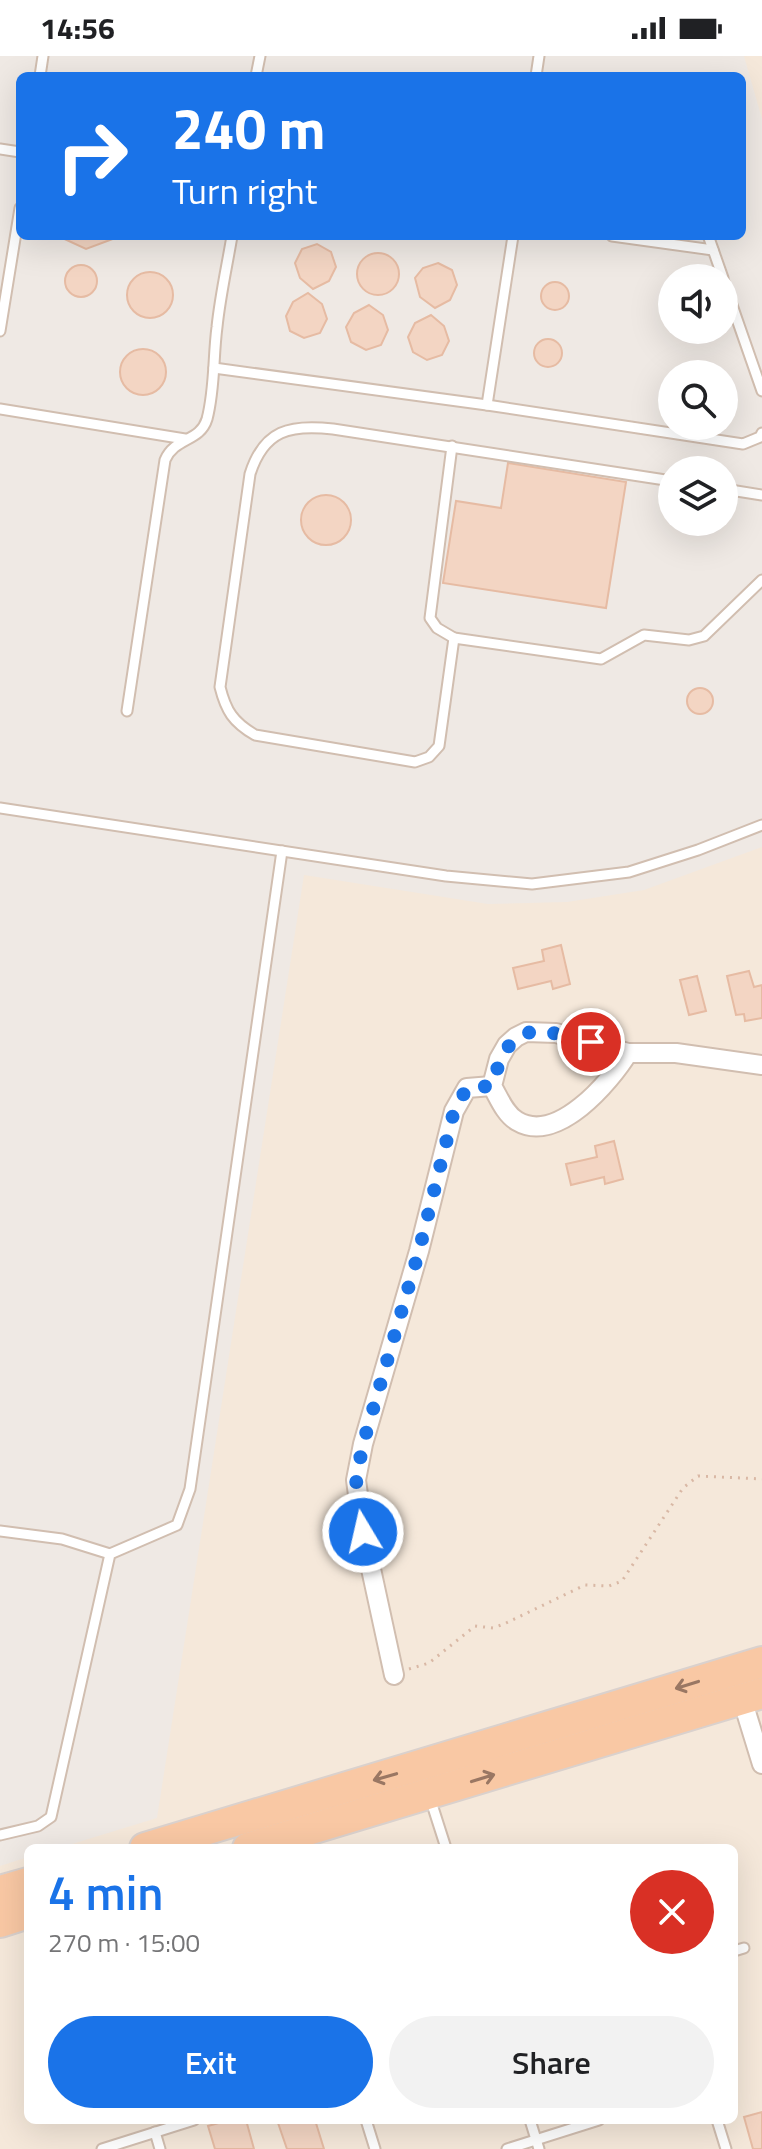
<!DOCTYPE html>
<meta charset="utf-8">
<style>
:root{--surface:#fff;--page:#f2f2f2;--text:#202124;--muted:#757577;--accent:#1a73e8}
body{margin:0;font-family:"Titillium Web",sans-serif;background:var(--page);color:var(--text);height:100vh;display:flex;flex-direction:column;font-size:30px;white-space:nowrap}
*{box-sizing:border-box;margin:0}
p{font-size:26px;color:var(--muted)}
.icon{flex:none;width:44px;height:44px;fill:none;stroke:currentColor;stroke-width:2;stroke-linecap:round;stroke-linejoin:round}
.map{position:relative;flex:1;overflow:hidden}
.details{position:absolute;left:24px;top:1788px;width:714px;height:280px;display:flex;flex-direction:column;background:var(--surface);border-radius:12px;box-shadow:0 8px 32px #0002}
.details>*{flex:none}
.hud{position:absolute;left:16px;top:16px;width:730px;height:168px;border-radius:12px;box-shadow:0 8px 32px #0002;background:#1a73e8;color:#fff;overflow:hidden}
.controls{position:absolute;left:658px;top:208px;display:grid;gap:16px}
.controls a{display:grid;place-items:center;width:80px;height:80px;border-radius:50%;background:var(--surface);box-shadow:0 8px 32px #0002;font-size:40px}
.pin{position:absolute;display:grid;place-items:center;width:68px;height:68px;color:#fff;margin:-34px;border:4px solid #fff;border-radius:50%;box-shadow:0 2px 8px #0007}
.me{position:absolute;width:88px;margin:-44px;rotate:351deg;stroke-linejoin:round;filter:drop-shadow(0 0 6px #0008)}
.turn{display:flex;align-items:center;gap:28px;height:168px;padding:0 24px;font-size:36px}
.turn .icon{width:104px;height:104px;stroke-width:2.5}
.turn b{display:block;font-size:56px;line-height:68px}
.round{display:grid;place-items:center;flex:none;width:84px;height:84px;border-radius:42px;background:var(--page)}
.head{display:flex;align-items:center;justify-content:space-between;height:136px;padding:0 24px}
h1{font-size:48px;font-weight:600;line-height:60px;color:var(--accent)}
.cta{display:flex;gap:16px;margin-top:auto;padding:16px 24px}
.cta a{flex:1;height:92px;border-radius:48px;background:var(--accent);color:#fff;font-size:32px;font-weight:600;line-height:92px;text-align:center}
.cta a+a{background:var(--page);color:var(--text)}
.status{display:flex;justify-content:space-between;align-items:center;height:56px;padding:0 40px;background:var(--surface);direction:ltr}
.status svg{height:22px;fill:currentColor}
.map>svg:first-child{display:block}
.residential{fill:#f5e8da;fill-rule:evenodd}
.industrial{fill:#efe9e4;fill-rule:evenodd}
.building{fill:#f3d5c3;stroke:#e6bba3;stroke-width:2}
.lines{fill:none;stroke-linecap:round;stroke-linejoin:round}
.service-casing{stroke:#d1beb0;stroke-width:13}
.minor-casing{stroke:#d1beb0;stroke-width:22}
.trunk-casing{stroke:#dad1cd;stroke-width:34}
.path{stroke:#d9b8a5;stroke-width:3;stroke-dasharray:2 6;stroke-linecap:butt}
.service{stroke:#fff;stroke-width:9}
.minor{stroke:#fff;stroke-width:18}
.trunk{stroke:#f9c8a4;stroke-width:30}
.oneway{stroke:#9a7763}
.route{stroke:#1a73e8;stroke-width:14;stroke-dasharray:0 25.2}
</style>
<div class="status"><b>14:56</b><svg viewBox="0 0 49 12"><path d="M0 12V9h3v3zM5 12V6h3v6zM10 12V3h3v9zM15 12V0h3v12zM26 1h20v11H26zM47 4h2v5h-2z"/></svg></div>
<div class="map">
<svg width="762" height="2093" viewBox="0 0 762 2093">
<rect width="100%" height="100%" fill="#fdf6ec"/>
<path class="residential" d="M0,0H762V2093H0ZM20,20H742V180H20ZM672,222H724V274H672ZM672,318H724V370H672ZM672,414H724V466H672ZM28,1792H734V2064H28Z"/>
<path class="industrial" d="M0,0H744L762,63V791L644,834L567,846L488,848L304,819L157,1762L59,1792H28V1801L0,1810ZM20,20H742V180H20ZM672,222H724V274H672ZM672,318H724V370H672ZM672,414H724V466H672Z"/>
<g class="building">
<path d="M58,180H118V181L86,193Z"/>
<path d="M317,188L331,196L336,211L329,225L313,233L300,222L295,207L302,193Z"/>
<circle cx="378" cy="218" r="21"/>
<path d="M438,207L452,214L457,229L450,244L435,252L420,241L415,222L423,212Z"/>
<circle cx="81" cy="225" r="16"/>
<circle cx="150" cy="239" r="23"/>
<circle cx="555" cy="240" r="14"/>
<path d="M308,237L322,248L327,263L320,277L304,282L290,275L286,260L293,246Z"/>
<path d="M369,249L383,259L388,274L381,289L366,294L351,286L346,271L354,257Z"/>
<path d="M431,259L444,270L449,285L442,299L427,304L413,296L408,281L415,267Z"/>
<circle cx="548" cy="297" r="14"/>
<circle cx="143" cy="316" r="23"/>
<path d="M508,407L626,426L606,552L443,527L456,445L501,452Z"/>
<circle cx="326" cy="464" r="25"/>
<circle cx="700" cy="645" r="13"/>
<path d="M561,889L570,928L553,933L551,925L518,933L513,912L544,905L542,894Z"/>
<path d="M749,915L754,931L762,929V962L745,965L744,958L736,959L727,920Z"/>
<path d="M697,920L706,955L689,959L680,924Z"/>
<path d="M614,1085L623,1123L605,1128L604,1121L571,1129L566,1108L597,1101L595,1090Z"/>
<path d="M762,2056V2093H753L744,2061Z"/>
<path d="M229,2064H246L254,2093H215L208,2070Z"/>
<path d="M277,2064H315L324,2093H287Z"/>
</g>
<g class="lines">
<defs>
<g id="service">
<path d="M40,20L43,0"/>
<path d="M256,20L260,0"/>
<path d="M536,20L539,0"/>
<path d="M0,93L20,96"/>
<path d="M612,180L713,194"/>
<path d="M709,182L723,222"/>
<path d="M724,226L762,335"/>
<path d="M0,275L20,152"/>
<path d="M214,312L487,349L743,388L760,381L762,377"/>
<path d="M487,349L513,180"/>
<path d="M0,353L185,383"/>
<path d="M452,390L430,562L437,572L454,582"/>
<path d="M672,425L333,373C290,368 264,374 250,418L220,631C226,655 233,666 255,679L415,706L429,701L439,690L454,582L601,603L644,579L689,584L704,580L762,524"/>
<path d="M724,433L762,439"/>
<path d="M127,655L165,404C175,381 200,386 207,363C215,333 213,301 217,271C220,241 227,210 232,180"/>
<path d="M0,752L446,820L532,828L629,816L698,794L762,769"/>
<path d="M0,1475L62,1483L110,1498"/>
<path d="M430,1742L446,1792"/>
<path d="M0,1779L38,1770L51,1761L110,1498L177,1469L190,1433L282,795"/>
<path d="M734,1895L744,1892"/>
<path d="M366,2064L375,2093"/>
<path d="M530,2064L539,2093"/>
<path d="M717,2064L726,2093"/>
<path d="M155,2076L160,2093"/>
<path d="M102,2093L194,2064"/>
<path d="M507,2093L599,2064"/>
</g>
<g id="minor">
<path d="M628,997C610,1026 557,1089 517,1065C505,1058 499,1042 492,1030L499,1003L507,989L516,981L526,976L556,977L628,997H676L762,1009"/>
<path d="M394,1619L363,1476L356,1424L363,1388L419,1195L454,1055L467,1032L492,1030"/>
<path d="M742,1643L762,1708"/>
</g>
<g id="trunk">
<path d="M145,1792L762,1606"/>
<path d="M248,1792L762,1637"/>
<path d="M0,1835L28,1827"/>
<path d="M0,1866L28,1857"/>
</g>
</defs>
<use href="#service" class="service-casing"/>
<use href="#minor" class="minor-casing"/>
<use href="#trunk" class="trunk-casing"/>
<path class="path" d="M409,1613L429,1607L475,1570L493,1572L504,1568L585,1529L609,1530L622,1525L683,1432L698,1420L762,1423"/>
<use href="#service" class="service"/>
<use href="#minor" class="minor"/>
<use href="#trunk" class="trunk"/>
</g>
<defs><path id="oneway-shaft" d="M-6 0H5M1.5-3L5.5 0L1.5 3" fill="none" stroke-width="1.6" stroke-linecap="round" stroke-linejoin="round" transform="scale(2)"/></defs>
<g class="oneway">
<use href="#oneway-shaft" transform="translate(687 1629) rotate(163)"/>
<use href="#oneway-shaft" transform="translate(385 1721) rotate(164)"/>
<use href="#oneway-shaft" transform="translate(483 1722) rotate(-17)"/>
</g>
<g class="lines">
<path class="route" d="M363,1476L356,1424L363,1388L419,1195L454,1055L467,1032L492,1030C510,963 533,971 591,986"/>
</g>
</svg>
<div class="controls">
<a><svg class="icon" aria-label="sound" viewBox="0 0 24 24"><path d="M4 9h4l5-4v14l-5-4H4zM17 9q2 3 0 6"/></svg></a>
<a><svg class="icon" aria-label="search" viewBox="0 0 24 24"><circle cx="10" cy="10" r="6"/><path d="M15 15l6 6"/></svg></a>
<a><svg class="icon" aria-label="layers" viewBox="0 0 24 24"><path d="M12 4l9 5-9 5-9-5zM3 14l9 5 9-5"/></svg></a>
</div>
<div class="pin" style="left:591px;top:986px;background:#d93025"><svg class="icon" aria-label="arrive" viewBox="0 0 24 24"><path d="M6 21V4h12l-3 4 3 4H6"/></svg></div>
<svg class="me" style="left:363px;top:1476px" viewBox="-20 -20 40 40"><circle r="17" fill="#1a73e8" stroke="#fff" stroke-width="3"/><path d="M0-11L8 9 0 5-8 9z" fill="#fff"/></svg>
<div class="hud">
<div class="turn"><svg class="icon" aria-label="right" viewBox="0 0 24 24"><path d="M7 20v-9h11M14 6l5 5-5 5"/></svg><div><b>240 m</b>Turn right</div></div>
</div>
<section class="details">
<div class="head"><div><h1>4 min</h1><p>270 m · 15:00</p></div><a class="round" style="background:#d93025;color:#fff"><svg class="icon" aria-label="close" viewBox="0 0 24 24"><path d="M6 6l12 12M18 6L6 18"/></svg></a></div>
<div class="cta"><a>Exit</a><a>Share</a></div>
</section>
</div>
